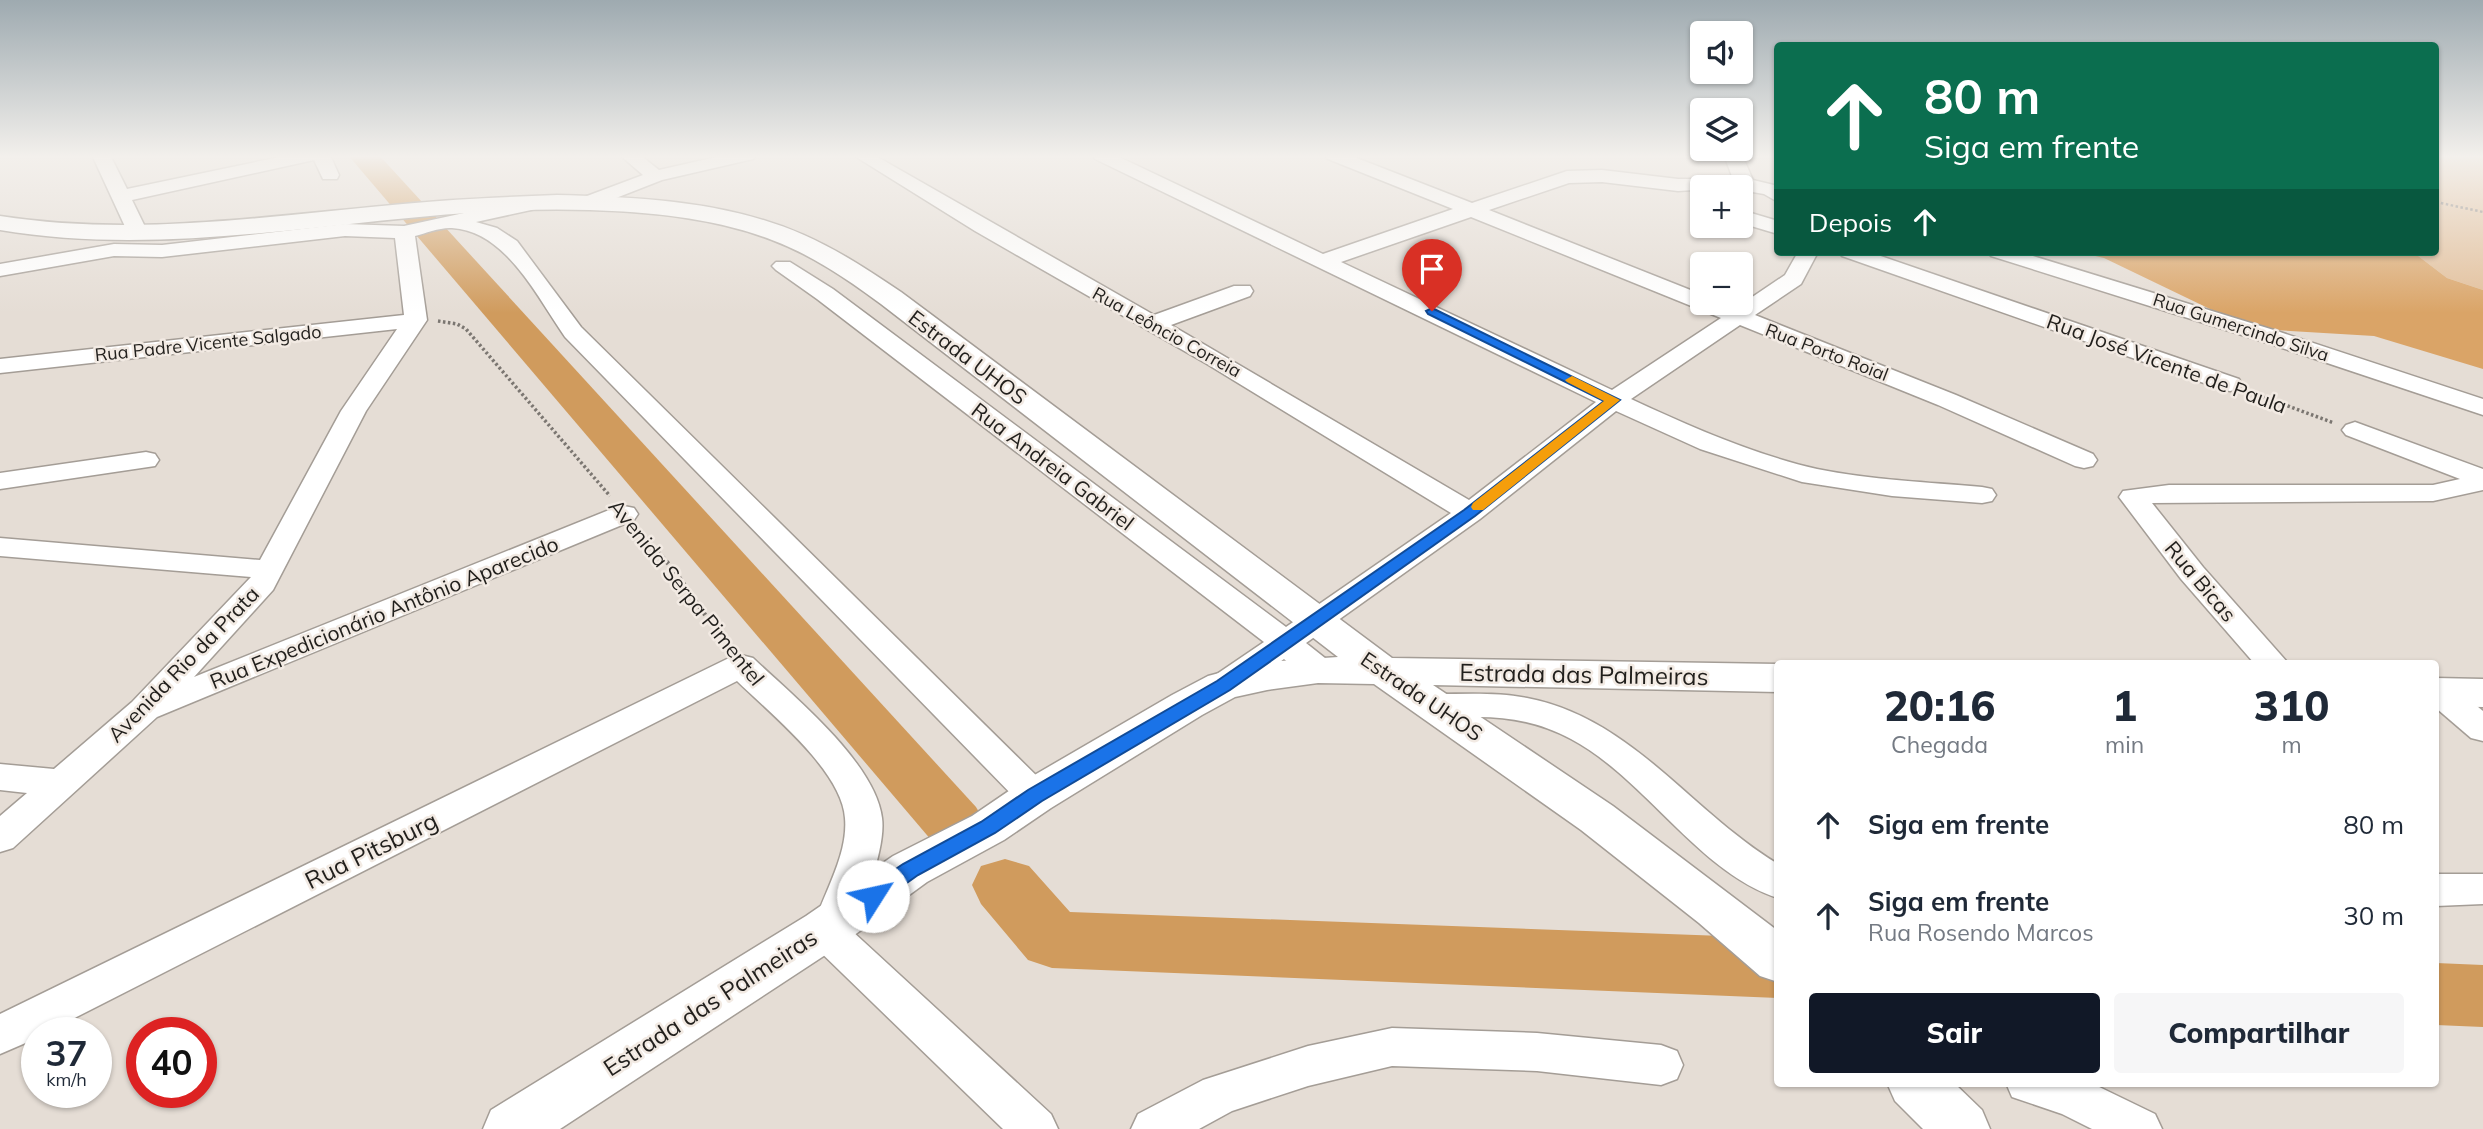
<!DOCTYPE html>
<html lang="pt">
<meta charset="utf-8">
<style>
:root{--surface:#fff;--page:#f6f6f7;--text:#1f2937;--muted:#747a83;--accent:#111827}
body{margin:0;font-family:Mulish,sans-serif;background:var(--page);color:var(--text);height:100vh;display:flex;flex-direction:column;font-size:26px;white-space:nowrap}
*{box-sizing:border-box;margin:0}
p{font-size:23px;color:var(--muted)}
.icon{flex:none;width:38px;height:38px;fill:none;stroke:currentColor;stroke-width:2;stroke-linecap:round;stroke-linejoin:round}
.map{position:relative;flex:1;overflow:hidden}
.panel{position:absolute;left:1774px;top:660px;width:665px;height:427px;display:flex;flex-direction:column;background:var(--surface);border-radius:7px;box-shadow:0 2px 5px #0004}
.panel>*{flex:none}
.guide{position:absolute;left:1774px;top:42px;width:665px;height:214px;border-radius:7px;box-shadow:0 2px 5px #0004;background:#0b6e4f;color:#fff;overflow:hidden}
.controls{position:absolute;left:1690px;top:21px;display:grid;gap:14px}
.controls a{display:grid;place-items:center;width:63px;height:63px;border-radius:7px;background:var(--surface);box-shadow:0 2px 5px #0004;font-size:35px}
.speed{position:absolute;left:21px;top:1017px;display:flex;gap:14px;font-size:35px;font-weight:700;text-align:center}
.speed>*{display:grid;place-content:center;width:91px;height:91px;border-radius:50%;background:var(--surface);box-shadow:0 2px 5px #0004;line-height:1}
.speed small{font-size:18px;font-weight:400}
.speed .limit{border:10px solid #d22;background:#fff;color:#111}
.pin{position:absolute;display:grid;place-items:center;width:60px;height:60px;color:#fff;margin:-72px -30px;border-radius:50% 50% 50% 0;rotate:-45deg;box-shadow:0 0 7px #0007}
.pin .icon{rotate:45deg}
.me{position:absolute;width:77px;margin:-38px;rotate:55deg;stroke-linejoin:round;filter:drop-shadow(0 0 5px #0008)}
.turn{display:flex;align-items:center;gap:24px;height:147px;padding:0 35px;font-size:32px}
.turn .icon{width:91px;height:91px;stroke-width:2.5}
.turn b{display:block;font-size:49px;line-height:60px}
.then{display:flex;align-items:center;height:66px;padding:0 35px;background:#0003;gap:14px;font-size:26px}
.eta{display:flex;justify-content:space-evenly;align-items:center;height:119px;text-align:center}
.eta b{font-size:42px;font-weight:800;line-height:49px}
.cta{display:flex;gap:14px;margin-top:auto;padding:14px 35px}
.cta a{flex:1;height:80px;border-radius:7px;background:var(--accent);color:#fff;font-size:28px;font-weight:800;line-height:80px;text-align:center}
.cta a+a{background:var(--page);color:var(--text)}
ul{padding:0;list-style:none}
li{display:flex;align-items:center;gap:21px;height:91px;padding:0 35px}
li div{flex:1}
li b{display:block;font-size:26px}
li em{font-style:normal}
.map>svg:first-child{display:block}
.green{fill:#e2be98}
.forest{fill:#daa467}
.lines{fill:none;stroke-linecap:round;stroke-linejoin:round}
.river{fill:#d09b5d;fill-rule:evenodd}
.minor-casing{stroke:#a49d96;stroke-width:3}
.tertiary-casing{stroke:#a49d96;stroke-width:3}
.path-far2{stroke:#7b7671;stroke-width:2.5;stroke-dasharray:2.5 2.5;stroke-linecap:butt}
.path-far1{stroke:#7b7671;stroke-width:3.5;stroke-dasharray:2.5 2.5;stroke-linecap:butt}
.path{stroke:#7b7671;stroke-width:4.5;stroke-dasharray:3.5 3.5;stroke-linecap:butt}
.minor{fill:#fff;fill-rule:evenodd}
.tertiary{fill:#fff;fill-rule:evenodd}
.route{fill:#1a73e8;stroke:#114b97;stroke-width:2}
.slow{fill:#f59e0b}
.labels{text-anchor:middle;dominant-baseline:central;stroke-width:5;stroke-linejoin:round;paint-order:stroke}
.far-street-label{font-size:18px;fill:#211f1c;stroke:#f2eae3}
.street-label{font-size:21px;fill:#211f1c;stroke:#f2eae3}
.near-street-label{font-size:24px;fill:#211f1c;stroke:#f2eae3}
</style>
<div class="map">
<svg width="2483" height="1129" viewBox="0 0 2483 1129">
<rect width="100%" height="100%" fill="#e5ddd5"/>
<path class="green" d="M2436,155H2483V290L2447,278L2413,252H2436Z"/>
<path class="forest" d="M2078,252H2413L2447,278L2483,290V369L2374,336L2275,330L2239,323L2104,258Z"/>
<g class="lines">
<g class="river">
<path d="M348,155H379L976,807L986,824L976,841L954,848L932,841Z"/>
<path d="M1005,859L1029,866L1070,912L1778,938V998L1052,968L1028,960L981,904L972,885L981,866Z"/>
<path d="M2436,963L2483,965V1027L2436,1025Z"/>
</g>
<defs>
<g id="minor">
<path d="M92,155H110L127,189L289,155H330L339,175L337,179H323L314,160L132,200L148,233L145,237H131L128,233Z"/>
<path d="M620,155H640L659,170L725,155H756L753,159L662,180L593,207H579L576,203L579,199L643,175Z"/>
<path d="M853,155H874L1154,315L1234,286H1250L1253,291L1250,296L1171,325L1469,500L1596,402L1095,159L1092,155H1115L1323,254L1453,209L1328,159L1325,155H1349L1472,203L1567,171L1602,170L1678,179H1733L1724,155H1742L1753,180L1778,186V202L1764,194L1741,190V187L1678,191L1602,182L1569,183L1489,210L1703,295V303H1723L1736,308L1785,275L1798,252H1818L1801,284L1755,315L1956,395L2093,454L2097,460L2093,466L2084,468L2075,466L1938,405L1740,325L1631,399C1689,426 1755,455 1817,469C1871,480 1927,482 1982,487L1992,489L1996,495L1992,501L1982,503L1892,496L1802,482L1700,449L1616,411L1480,519L1306,643L1330,662L1334,670L1330,678C1309,683 1299,672 1284,659C1263,674 1238,701 1211,694L1206,686L1211,678L1264,642L817,299L776,270L772,266L776,262H790L833,289L1286,627L1451,513L1207,364L975,231ZM1471,217L1721,318L1612,390L1341,262Z"/>
<path d="M538,197L548,203L545,207L476,222L497,228L517,241L581,327L1048,787L1053,796L1048,805L1035,809L1022,805L565,337C537,297 506,231 452,228C441,227 426,233 415,236L427,320L366,411L273,590L194,677L614,508L624,506L634,508L638,514L634,520L157,717L13,848L0,852V816L27,793L0,790V764L54,769L132,702L251,577L0,556V538L260,560L341,411L397,329L0,373V359L404,315L395,238L345,236L162,257L114,256L0,276V264L114,244L162,245L345,224L404,226Z"/>
<path d="M1741,210L1778,221V234L1741,223Z"/>
<path d="M1839,252H1869L2239,379L2242,384L2239,389L2230,391L2221,389L1842,256Z"/>
<path d="M1988,252H2020L2277,331L2483,399V415L2261,341L1991,256Z"/>
<path d="M2355,422L2483,469V490L2433,501L2152,503L2203,567L2288,663H2254L2181,579L2119,497L2123,491L2169,485H2433L2460,479L2346,435L2342,430L2346,425Z"/>
<path d="M146,452L155,454L159,460L155,466L0,489V473Z"/>
<path d="M741,655L753,658C792,695 875,762 882,818C886,847 864,904 851,930L1051,1114L1058,1129H1003L810,942L804,930L810,918L817,916C828,886 848,851 845,818C842,771 770,713 737,681L47,1032H37V1038L0,1054V1014L729,658Z"/>
<path d="M2436,681L2450,684L2483,711V741L2471,738L2436,708Z"/>
<path d="M1437,694C1467,694 1498,692 1527,698C1632,718 1691,812 1778,864V898C1699,873 1645,778 1571,739C1541,723 1512,717 1478,717C1460,717 1442,719 1425,714L1420,706L1425,698Z"/>
<path d="M2436,874H2483V904L2436,906Z"/>
<path d="M1392,1028L1537,1033L1661,1045L1677,1051L1683,1065L1677,1079L1661,1085L1537,1071L1392,1066L1308,1086L1232,1111L1199,1129H1131L1138,1114L1203,1080L1308,1046Z"/>
<path d="M2006,1083H2091L2155,1114L2162,1129H2092L2062,1114L2012,1097Z"/>
</g>
<g id="tertiary">
<path d="M557,195C639,197 727,201 804,235C838,250 870,271 901,292L1392,658L1778,664V692L1433,685L1613,806L1778,931V982L1760,976L1699,923L1581,830L1374,684L1318,683L1267,690L1235,697L1202,715L1051,808L1004,840L927,882L842,944L560,1129H483L491,1110L806,916L893,856L972,816L1019,784L1172,695L1208,676L1223,672L1267,662L1338,657L881,304C847,279 812,255 772,240C715,218 651,212 590,210C393,203 196,263 0,230V216C134,237 269,216 403,204C454,199 505,197 557,195Z"/>
<path d="M2436,678L2483,679V707L2436,706Z"/>
<path d="M1887,1083H1954L1982,1110L1990,1129H1923L1895,1101Z"/>
</g>
</defs>
<use href="#minor" class="minor-casing"/>
<use href="#tertiary" class="tertiary-casing"/>
<path class="path-far2" d="M2436,202L2483,212"/>
<g class="path-far1">
<path d="M438,321L457,324L466,329L610,496"/>
<path d="M2250,392L2334,423"/>
</g>
<path class="path" d="M638,530L674,570L726,645"/>
<use href="#minor" class="minor"/>
<use href="#tertiary" class="tertiary"/>
</g>
<linearGradient id="sky" x2="0" y2="1"><stop stop-color="#9eaab0"/><stop offset="0.5" stop-color="#f3f0ec"/><stop offset="1" stop-color="#f3f0ec" stop-opacity="0"/></linearGradient>
<rect width="2483" height="313" fill="url(#sky)"/>
<path class="route" d="M1432,308L1620,400L1475,516L1230,690L1042,801L995,833L918,875L880,902L873,904L865,902L862,896L865,890L903,864L981,822L1028,790L1217,681L1464,510L1604,401L1428,314L1426,311Z"/>
<path class="slow" d="M1572,376L1620,400L1483,510H1473L1471,507L1473,503L1604,401L1567,382L1565,380Z"/>
<g class="labels">
<g class="far-street-label">
<text transform="translate(2241 327) rotate(18)">Rua Gumercindo Silva</text>
<text transform="translate(1167 332) rotate(29)">Rua Leôncio Correia</text>
<text transform="translate(208 343) rotate(-6)">Rua Padre Vicente Salgado</text>
<text transform="translate(1827 352) rotate(21)">Rua Porto Roial</text>
</g>
<g class="street-label">
<text transform="translate(968 357) rotate(37)">Estrada UHOS</text>
<text transform="translate(2167 363) rotate(20)">Rua José Vicente de Paula</text>
<text transform="translate(1053 466) rotate(37)">Rua Andreia Gabriel</text>
<text transform="translate(2201 581) rotate(50)">Rua Bicas</text>
<text transform="translate(687 592) rotate(51)">Avenida Serpa Pimentel</text>
<text transform="translate(384 612) rotate(-22)">Rua Expedicionário Antônio Aparecido</text>
<text transform="translate(183 664) rotate(-46)">Avenida Rio da Prata</text>
<text transform="translate(1422 696) rotate(34)">Estrada UHOS</text>
</g>
<g class="near-street-label">
<text transform="translate(1584 674) rotate(1)">Estrada das Palmeiras</text>
<text transform="translate(371 850) rotate(-26)">Rua Pitsburg</text>
<text transform="translate(710 1002) rotate(-33)">Estrada das Palmeiras</text>
</g>
</g>
</svg>
<div class="controls">
<a><svg class="icon" aria-label="sound" viewBox="0 0 24 24"><path d="M4 9h4l5-4v14l-5-4H4zM17 9q2 3 0 6"/></svg></a>
<a><svg class="icon" aria-label="layers" viewBox="0 0 24 24"><path d="M12 4l9 5-9 5-9-5zM3 14l9 5 9-5"/></svg></a>
<a>+</a>
<a>−</a>
</div>
<div class="speed"><div>37<small>km/h</small></div><div class="limit">40</div></div>
<div class="pin" style="left:1432px;top:311px;background:#d93025"><svg class="icon" aria-label="arrive" viewBox="0 0 24 24"><path d="M6 21V4h12l-3 4 3 4H6"/></svg></div>
<svg class="me" style="left:873px;top:896px" viewBox="-20 -20 40 40"><circle r="19" fill="#fff"/><path d="M0-13L10 11 0 6-10 11z" fill="#1a73e8"/></svg>
<div class="guide">
<div class="turn"><svg class="icon" aria-label="ahead" viewBox="0 0 24 24"><path d="M12 20V5M6 11l6-6 6 6"/></svg><div><b>80 m</b>Siga em frente</div></div>
<div class="then">Depois<svg class="icon" aria-label="ahead" viewBox="0 0 24 24"><path d="M12 20V5M6 11l6-6 6 6"/></svg></div>
</div>
<section class="panel">
<div class="eta">
<div><b>20:16</b><p>Chegada</p></div>
<div><b>1</b><p>min</p></div>
<div><b>310</b><p>m</p></div>
</div>
<ul>
<li><svg class="icon" aria-label="ahead" viewBox="0 0 24 24"><path d="M12 20V5M6 11l6-6 6 6"/></svg><div><b>Siga em frente</b></div><em>80 m</em></li>
<li><svg class="icon" aria-label="ahead" viewBox="0 0 24 24"><path d="M12 20V5M6 11l6-6 6 6"/></svg><div><b>Siga em frente</b><p>Rua Rosendo Marcos</p></div><em>30 m</em></li>
</ul>
<div class="cta"><a>Sair</a><a>Compartilhar</a></div>
</section>
</div>
